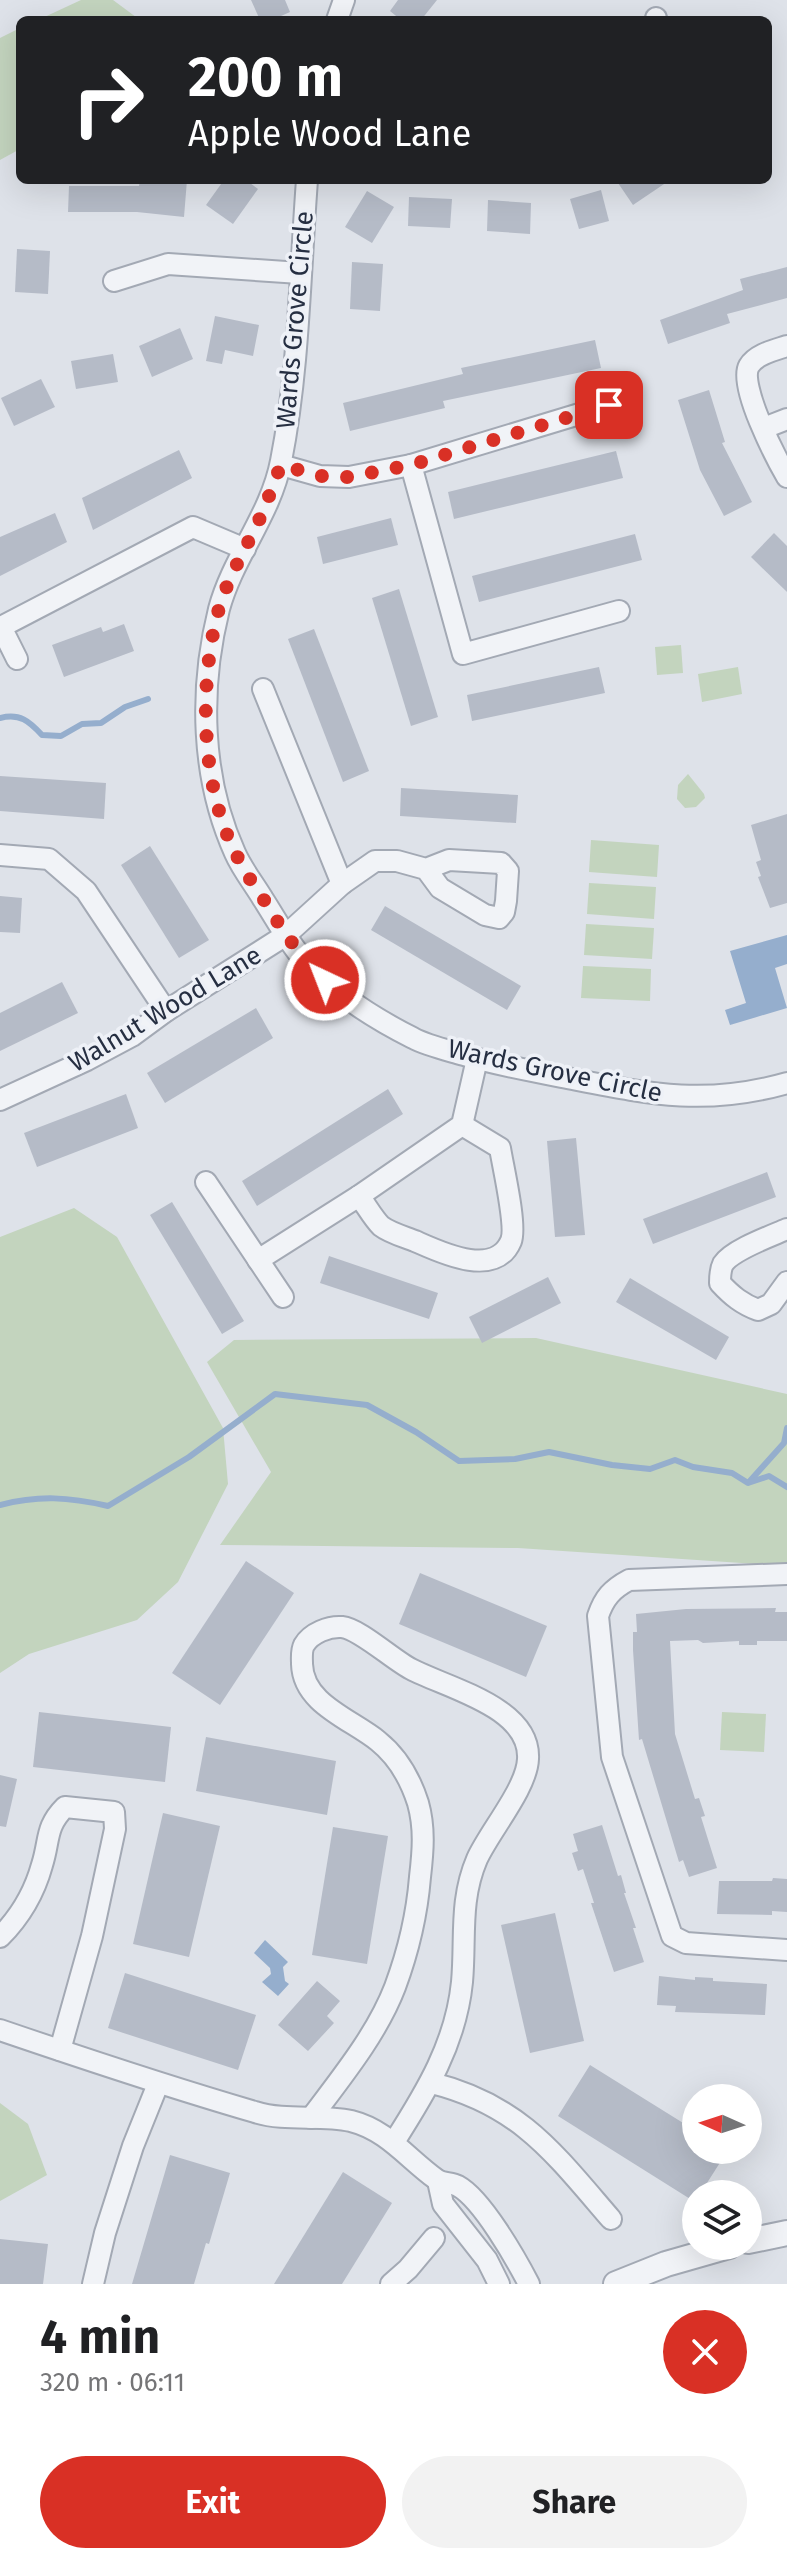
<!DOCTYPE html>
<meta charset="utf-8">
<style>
:root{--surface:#fff;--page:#f2f2f2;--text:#202124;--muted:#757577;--accent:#d93025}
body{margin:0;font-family:"Fira Sans",sans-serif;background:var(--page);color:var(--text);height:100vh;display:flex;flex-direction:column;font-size:30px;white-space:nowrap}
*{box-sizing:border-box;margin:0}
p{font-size:26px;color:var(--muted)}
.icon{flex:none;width:44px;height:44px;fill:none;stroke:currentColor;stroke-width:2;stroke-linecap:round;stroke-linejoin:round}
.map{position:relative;height:2284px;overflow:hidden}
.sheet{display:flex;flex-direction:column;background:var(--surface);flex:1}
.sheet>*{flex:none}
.banner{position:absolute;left:16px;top:16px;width:756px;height:168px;border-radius:12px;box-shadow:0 8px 32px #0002;background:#202124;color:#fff;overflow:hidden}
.needle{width:52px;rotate:273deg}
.buttons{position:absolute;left:682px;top:2084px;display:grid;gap:16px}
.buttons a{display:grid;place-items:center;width:80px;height:80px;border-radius:50%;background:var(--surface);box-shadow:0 8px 32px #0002;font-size:40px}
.pin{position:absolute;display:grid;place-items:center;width:68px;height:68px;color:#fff;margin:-34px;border-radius:16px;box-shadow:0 4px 12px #0006}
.me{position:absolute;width:88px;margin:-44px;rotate:317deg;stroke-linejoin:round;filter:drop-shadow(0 0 6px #0008)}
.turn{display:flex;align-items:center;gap:28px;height:168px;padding:0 40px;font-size:36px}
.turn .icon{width:104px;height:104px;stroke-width:2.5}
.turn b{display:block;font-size:56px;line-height:68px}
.round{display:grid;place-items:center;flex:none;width:84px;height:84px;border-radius:42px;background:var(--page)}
.headline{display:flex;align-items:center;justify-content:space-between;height:136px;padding:0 40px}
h1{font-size:48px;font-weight:700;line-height:60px}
.action{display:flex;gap:16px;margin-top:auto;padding:16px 40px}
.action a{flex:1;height:92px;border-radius:48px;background:var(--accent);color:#fff;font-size:32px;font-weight:700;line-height:92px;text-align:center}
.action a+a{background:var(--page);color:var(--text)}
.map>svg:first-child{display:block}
.green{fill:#c3d4be}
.water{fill:#95aecd}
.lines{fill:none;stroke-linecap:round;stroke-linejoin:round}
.stream{stroke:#95aecd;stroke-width:6}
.building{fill:#b5bbc7}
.minor-casing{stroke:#a3a9b4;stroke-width:24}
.tertiary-casing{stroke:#a3a9b4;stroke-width:28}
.minor{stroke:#f1f3f7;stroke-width:20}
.tertiary{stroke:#f1f3f7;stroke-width:24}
.route{stroke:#d93025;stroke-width:14;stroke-dasharray:0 25.2}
.labels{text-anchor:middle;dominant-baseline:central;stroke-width:7;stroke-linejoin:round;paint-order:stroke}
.street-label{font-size:26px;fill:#262f42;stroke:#eef1f7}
</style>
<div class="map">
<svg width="787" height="2284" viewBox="0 0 787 2284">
<rect width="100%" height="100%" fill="#dee2e9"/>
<g class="green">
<path d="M81,0H113L140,20H38Z"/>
<path d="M20,28V149L0,160V38Z"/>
<path d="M681,645L683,673L657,675L655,647Z"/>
<path d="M738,667L742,694L702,702L698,674Z"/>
<path d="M688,774L704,794L705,798L696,807L685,808L677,799L678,785Z"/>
<path d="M591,840L659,845L657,877L589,872Z"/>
<path d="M589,883L656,887L654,919L587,914Z"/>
<path d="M586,924L654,928L652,959L584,955Z"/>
<path d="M583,966L651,969L650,1001L581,998Z"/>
<path d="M74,1208L117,1237L223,1428L228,1484L178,1582L137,1620L29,1654L0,1673V1237Z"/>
<path d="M536,1338L787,1394V1566L518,1548L220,1545L271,1472L207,1362L234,1340Z"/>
<path d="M722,1712L766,1714L764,1752L720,1750Z"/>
<path d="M0,2103L28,2124L47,2175L0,2201Z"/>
</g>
<g class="water">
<path d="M787,935V964L775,968L787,1008L730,1025L725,1010L746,1003L730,951Z"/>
<path d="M265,1940L288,1962L283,1967L285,1981L289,1984L278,1996L262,1982L271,1974L270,1968L254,1953Z"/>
</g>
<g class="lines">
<g class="stream">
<path d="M0,718C20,713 29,721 42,735L61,736L82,724L101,723L125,707L148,699"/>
<path d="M749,1482L784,1443L787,1428"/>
<path d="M0,1505C39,1495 69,1497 108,1506L189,1457L275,1394L367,1405L416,1432L459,1461L515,1459L549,1452L612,1465L650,1469L675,1460L693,1467L732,1473L748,1483L769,1476L787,1487"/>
</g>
</g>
<g class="building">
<path d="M251,0H285L290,12L272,20H260Z"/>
<path d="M398,0H437L421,20H401L390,11Z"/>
<path d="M140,180H187L184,217L137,212H68L69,186H139Z"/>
<path d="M224,180H246L258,189L233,224L206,205Z"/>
<path d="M616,180H670L633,205Z"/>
<path d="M601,190L609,221L579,229L570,199Z"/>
<path d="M367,191L394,207L372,243L345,227Z"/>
<path d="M409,197L452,199L450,228L408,226Z"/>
<path d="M488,200L531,203L530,234L487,231Z"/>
<path d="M17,249L50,251L48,294L15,292Z"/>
<path d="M352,262L383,264L380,311L350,309Z"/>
<path d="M787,267V298L727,314L730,323L668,344L660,320L743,290L740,279Z"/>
<path d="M215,316L259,325L253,356L225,350L222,364L206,361Z"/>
<path d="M180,328L193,359L152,377L139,346Z"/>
<path d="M595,340L601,368L443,401L445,408L350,431L343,403L463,374L461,368Z"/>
<path d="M113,354L118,382L76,389L71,361Z"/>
<path d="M41,379L55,407L14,426L1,398Z"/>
<path d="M709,390L725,442L722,443L752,502L724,516L700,470L678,400Z"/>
<path d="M179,450L192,478L93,530L82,498Z"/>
<path d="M616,451L623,478L454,519L448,492Z"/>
<path d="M55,513L67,542L0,576V537Z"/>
<path d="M391,518L398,545L323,564L317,537Z"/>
<path d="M774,533L787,546V592L751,557Z"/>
<path d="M635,534L642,560L479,602L472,576Z"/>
<path d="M399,589L438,717L411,726L372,598Z"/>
<path d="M124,624L134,651L64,677L52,645L101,627L103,632Z"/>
<path d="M314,629L369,771L343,782L288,639Z"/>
<path d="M599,667L605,693L472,721L467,695Z"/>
<path d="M0,776L106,783L104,819L0,811Z"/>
<path d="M401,788L518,795L516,823L400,816Z"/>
<path d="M787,814V903L770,908L758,877L761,876L756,862L761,860L751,825Z"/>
<path d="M150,846L209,940L179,958L121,865Z"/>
<path d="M0,896L22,898L20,933L0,932Z"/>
<path d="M385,906L521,986L507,1010L371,930Z"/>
<path d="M62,982L78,1013L0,1051V1013Z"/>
<path d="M256,1008L273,1038L165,1103L147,1073Z"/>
<path d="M388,1089L403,1114L257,1206L242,1181Z"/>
<path d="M126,1094L138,1128L37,1167L24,1133Z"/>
<path d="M576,1138L585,1235L555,1237L547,1141Z"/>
<path d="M767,1172L776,1197L653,1244L643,1219Z"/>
<path d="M172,1202L244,1321L222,1334L150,1215Z"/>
<path d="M329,1256L438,1293L429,1319L320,1283Z"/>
<path d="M548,1277L561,1303L482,1343L469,1317Z"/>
<path d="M630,1278L729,1337L716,1360L616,1302Z"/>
<path d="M246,1561L294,1593L220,1705L172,1673Z"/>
<path d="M420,1573L547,1626L526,1677L399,1624Z"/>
<path d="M776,1608L775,1612H787V1641H757V1645H739V1641L703,1643L698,1640L670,1641L675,1734L695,1799L699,1798L705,1816L701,1817L717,1868L689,1877L683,1860L679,1862L642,1739L639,1740L633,1650V1632H637L636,1614L686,1609Z"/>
<path d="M39,1712L171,1727L165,1782L33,1767Z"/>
<path d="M206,1737L336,1761L327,1815L196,1791Z"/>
<path d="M0,1775L17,1779L6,1827L0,1826Z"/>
<path d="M163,1813L220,1826L189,1957L133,1944Z"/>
<path d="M602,1825L618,1876L621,1875L626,1893H624L636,1928H633L644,1962L614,1972L591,1903H594L583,1869L578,1871L572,1853L578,1851L573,1834Z"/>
<path d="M333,1827L388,1836L367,1964L312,1955Z"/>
<path d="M773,1878L787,1879V1912L772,1911V1915L717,1914L719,1881H772Z"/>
<path d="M555,1913L584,2041L530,2053L501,1925Z"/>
<path d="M125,1973L256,2015L238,2070L108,2028Z"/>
<path d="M659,1976L695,1980V1977L713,1978V1981L767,1984L765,2015L675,2012L676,2006L657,2005Z"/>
<path d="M317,1981L340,2001L327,2016L334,2023L308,2051L278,2025Z"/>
<path d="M590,2065L696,2131V2150H728L700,2194H696L695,2202L558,2116Z"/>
<path d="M170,2155L230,2173L209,2244L206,2243L194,2284H132Z"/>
<path d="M343,2172L392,2203L342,2284H274Z"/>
<path d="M0,2239L48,2244L43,2284H0Z"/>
</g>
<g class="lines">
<defs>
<g id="minor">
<path d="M656,18V20"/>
<path d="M337,20L344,0"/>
<path d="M307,180C300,272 299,370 281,461C271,514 233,557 219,609C199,689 201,778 235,853C242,869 254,884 263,899C276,919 288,942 304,960C334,993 373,1018 413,1038C428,1046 447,1050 464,1055C496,1065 529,1070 562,1077C645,1093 703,1107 787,1083"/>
<path d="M114,281L168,264L300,273"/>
<path d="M787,346C775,350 756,354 749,366C738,385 776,458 787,477"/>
<path d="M764,428L787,419"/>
<path d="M281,465L320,476L349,477L411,465L609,405"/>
<path d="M411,465L463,654L619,611"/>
<path d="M17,659L1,627L193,527L245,549"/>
<path d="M263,689L342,884"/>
<path d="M0,855L49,859L86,891L166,1011"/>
<path d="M0,1100L87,1060L132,1036L166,1011L286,935L342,884L375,861H397L426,869L449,860L501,863L508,871L506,901L504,912L499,918L485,915L440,888L426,869"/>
<path d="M206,1182L283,1297"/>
<path d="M359,1196C366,1205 373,1218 381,1226C390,1233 405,1237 415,1241C440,1252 495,1279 511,1241C517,1226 503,1167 500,1148L462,1125"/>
<path d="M787,1229C771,1236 732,1250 723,1264C720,1270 720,1276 720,1283C732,1296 742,1304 758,1310L771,1304L787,1282"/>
<path d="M258,1260L359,1196L462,1125L477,1059"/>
<path d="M787,1574L629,1580C612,1589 604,1598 598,1616L612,1757L672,1936L686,1943L787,1950"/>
<path d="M0,1937C21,1916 34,1894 42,1865C50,1840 45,1827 65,1807L114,1812L115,1829L92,1936L60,2050"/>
<path d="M0,2030C85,2059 169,2087 255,2112C286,2122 320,2114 351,2121C387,2130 407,2158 436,2179C442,2184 451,2182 458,2186C482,2199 516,2259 529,2284"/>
<path d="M432,2083C520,2105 554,2153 611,2219"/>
<path d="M311,2118C341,2078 377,2034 395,1987C408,1952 417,1914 420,1877C423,1851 425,1828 418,1803C410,1778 398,1757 378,1741C351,1719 303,1704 302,1664C302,1658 301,1651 304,1645C311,1633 329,1626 342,1627C360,1629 393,1660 411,1669C447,1688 531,1707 528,1759C527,1788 489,1832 477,1859C459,1901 466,1939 462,1982C456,2043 426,2092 394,2142"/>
<path d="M438,2181L443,2204L487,2260L499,2284"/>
<path d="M93,2284L105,2233L133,2146L158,2084"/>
<path d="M391,2284L408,2269L434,2238"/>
</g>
<g id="tertiary">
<path d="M748,2241L787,2233"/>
<path d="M616,2284L666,2264L729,2246"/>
</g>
</defs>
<use href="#minor" class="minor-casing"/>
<use href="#tertiary" class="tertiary-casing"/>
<use href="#minor" class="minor"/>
<use href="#tertiary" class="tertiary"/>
</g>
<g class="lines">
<path class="route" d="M325,980C301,957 283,932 266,903C256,888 245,873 237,856C200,787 198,680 220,605C230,574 247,546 261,516C268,500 274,482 281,465L320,476L349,477L411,465L609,405"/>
</g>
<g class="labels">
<g class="street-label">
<text transform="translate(295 320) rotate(-85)">Wards Grove Circle</text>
<text transform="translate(165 1009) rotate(-31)">Walnut Wood Lane</text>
<text transform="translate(555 1071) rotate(12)">Wards Grove Circle</text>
</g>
</g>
</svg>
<div class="buttons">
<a><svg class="needle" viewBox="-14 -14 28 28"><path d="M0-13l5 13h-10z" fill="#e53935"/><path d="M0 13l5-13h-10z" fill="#757577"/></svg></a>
<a><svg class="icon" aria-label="layers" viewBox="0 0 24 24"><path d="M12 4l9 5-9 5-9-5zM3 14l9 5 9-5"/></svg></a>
</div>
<div class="pin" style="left:609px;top:405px;background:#d93025"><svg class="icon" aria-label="arrive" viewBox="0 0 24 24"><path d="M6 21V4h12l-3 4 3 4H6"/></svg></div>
<svg class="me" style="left:325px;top:980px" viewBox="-20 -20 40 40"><circle r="17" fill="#d93025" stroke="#fff" stroke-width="3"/><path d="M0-11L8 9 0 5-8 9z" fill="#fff"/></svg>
<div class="banner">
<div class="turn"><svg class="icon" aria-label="right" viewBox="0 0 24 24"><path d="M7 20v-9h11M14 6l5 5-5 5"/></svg><div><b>200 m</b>Apple Wood Lane</div></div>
</div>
</div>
<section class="sheet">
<div class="headline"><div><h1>4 min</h1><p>320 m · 06:11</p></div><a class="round" style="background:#d93025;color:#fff"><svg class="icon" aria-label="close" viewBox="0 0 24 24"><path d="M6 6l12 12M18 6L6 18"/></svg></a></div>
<div class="action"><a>Exit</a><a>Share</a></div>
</section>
